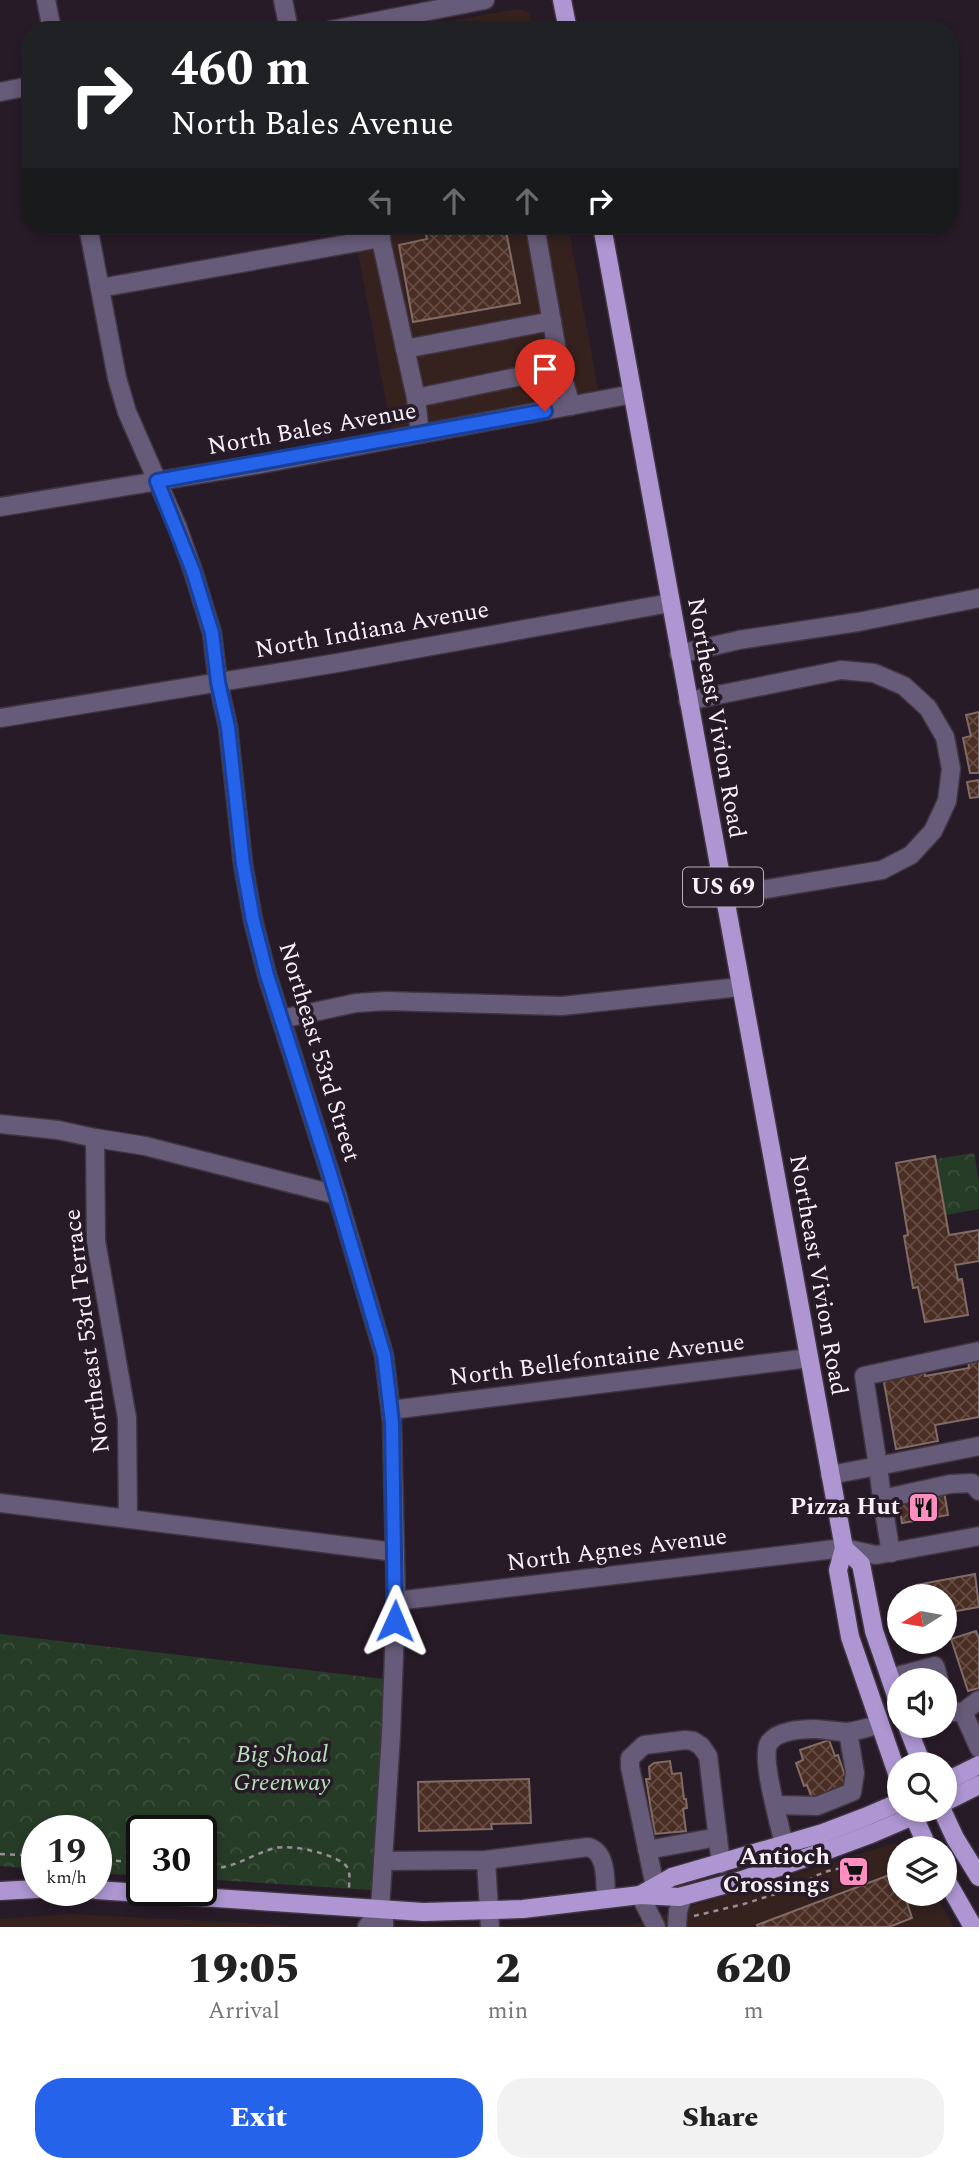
<!DOCTYPE html>
<style>
:root{--surface:#fff;--page:#f2f2f2;--text:#222;--muted:#767676;--accent:#2563eb}
body{margin:0;font-family:Spectral,serif;background:var(--page);color:var(--text);height:100vh;display:flex;flex-direction:column;font-size:26px;white-space:nowrap}
*{box-sizing:border-box;margin:0}
p{font-size:23px;color:var(--muted)}
.icon{flex:none;width:38px;height:38px;fill:none;stroke:currentColor;stroke-width:2;stroke-linecap:round;stroke-linejoin:round}
.map{position:relative;height:1927px;overflow:hidden}
.side{display:flex;flex-direction:column;background:var(--surface);flex:1}
.side>*{flex:none}
.hud{position:absolute;left:21px;top:21px;width:938px;height:214px;border-radius:28px;box-shadow:0 4px 10px #0003;background:#202124;color:#fff;overflow:hidden}
.needle{width:46px;rotate:259deg}
.controls{position:absolute;left:887px;top:1584px;display:grid;gap:14px}
.controls a{display:grid;place-items:center;width:70px;height:70px;border-radius:50%;background:var(--surface);box-shadow:0 4px 10px #0003;font-size:35px}
.speed{position:absolute;left:21px;top:1815px;display:flex;gap:14px;font-size:35px;font-weight:700;text-align:center}
.speed>*{display:grid;place-content:center;width:91px;height:91px;border-radius:50%;background:var(--surface);box-shadow:0 4px 10px #0003;line-height:1}
.speed small{font-size:18px;font-weight:400}
.speed .limit{border:4px solid #111;border-radius:10px;background:#fff;color:#111}
.pin{position:absolute;display:grid;place-items:center;width:60px;height:60px;color:#fff;margin:-72px -30px;border-radius:50% 50% 50% 0;rotate:-45deg;box-shadow:0 0 7px #0007}
.pin .icon{rotate:45deg}
.me{position:absolute;width:77px;margin:-38px;rotate:1deg;stroke-linejoin:round;filter:drop-shadow(0 0 5px #0008)}
.turn{display:flex;align-items:center;gap:24px;height:147px;padding:0 35px;font-size:32px}
.turn .icon{width:91px;height:91px;stroke-width:2.5}
.turn b{display:block;font-size:49px;line-height:60px}
.lanes{display:flex;align-items:center;height:66px;padding:0 35px;background:#0003;justify-content:center;gap:35px;direction:ltr}
.lanes .off{opacity:.35}
.eta{display:flex;justify-content:space-evenly;align-items:center;height:119px;text-align:center}
.eta b{font-size:42px;font-weight:800;line-height:49px}
.action{display:flex;gap:14px;margin-top:auto;padding:14px 35px}
.action a{flex:1;height:80px;border-radius:28px;background:var(--accent);color:#fff;font-size:28px;font-weight:800;line-height:80px;text-align:center}
.action a+a{background:var(--page);color:var(--text)}
.map>svg:first-child{display:block}
.commercial{fill:#35221f}
.park{fill:url(#park-crowns)}
.building{fill:url(#building-cross-hatch);stroke:#816b64;stroke-width:2}
.lines{fill:none;stroke-linecap:round;stroke-linejoin:round}
.minor-casing{stroke:#413541;stroke-width:21}
.major-casing{stroke:#413541;stroke-width:21}
.path{stroke:#988d98;stroke-width:2.5;stroke-dasharray:5 5;stroke-linecap:butt}
.minor{stroke:#665b78;stroke-width:18}
.major{stroke:#ad96d2;stroke-width:18}
.route-casing{stroke:#184099;stroke-width:18}
.route{stroke:#2563eb;stroke-width:12}
.labels{text-anchor:middle;dominant-baseline:central;stroke-width:7;stroke-linejoin:round;paint-order:stroke}
.shield{fill:#281b28;stroke:#bab0ba;stroke-width:2}
.shield-label{font-size:23px;font-weight:bold;fill:#f9f0f9}
.street-label{font-size:24px;fill:#f9f0f9;stroke:#281b28}
.poi-label{font-size:24px;font-weight:bold;fill:#f9f0f9;stroke:#281b28;text-anchor:end}
.park-label{font-size:24px;font-style:italic;fill:#b6e2b7;stroke:#281b28}
</style>
<div class="map">
<svg width="979" height="1927" viewBox="0 0 979 1927">
<defs>
<pattern id="park-crowns" width="20" height="18" patternUnits="userSpaceOnUse" patternTransform="scale(1.75)"><rect width="20" height="18" fill="#263c27"/><path d="M2 6a3 3 0 1 1 6 0M12 15a3 3 0 1 1 6 0" fill="none" stroke="#3c4f3c"/></pattern>
<pattern id="building-cross-hatch" width="8" height="8" patternUnits="userSpaceOnUse" patternTransform="scale(1.75)"><rect width="8" height="8" fill="#4a2e24"/><path d="M0 0l8 8M0 8l8-8" fill="none" stroke="#654d45"/></pattern>
</defs>
<rect width="100%" height="100%" fill="#281b28"/>
<g class="commercial">
<path d="M517,9L529,12L532,30H403Z"/>
<path d="M353,226H568L598,389L590,394L392,433Z"/>
<path d="M895,1843L900,1848V1894H935L954,1927H0V1919L70,1914L301,1926L632,1925Z"/>
</g>
<g class="park">
<path d="M974,1153L979,1181V1209L946,1215L936,1159Z"/>
<path d="M0,1634L393,1680L371,1890L201,1879V1830H142V1876L96,1873V1830H37V1869L0,1866Z"/>
</g>
<g class="building">
<path d="M424,226H464L466,232L505,226L520,303L413,322L399,245L427,239Z"/>
<path d="M979,712V773H970L963,738L971,736L966,715Z"/>
<path d="M979,780V797L970,798L967,782Z"/>
<path d="M935,1156L949,1235L979,1230V1261L955,1265L958,1280L962,1279L968,1315L925,1322L918,1287L913,1288L904,1236L908,1235L896,1163Z"/>
<path d="M979,1357V1417L935,1425L938,1441L896,1449L883,1377L924,1370L925,1376L969,1368L968,1359Z"/>
<path d="M944,1491L948,1515L902,1523L898,1499Z"/>
<path d="M975,1574L979,1607L945,1613V1596H918L916,1585Z"/>
<path d="M976,1631L979,1639V1688L968,1691L951,1639Z"/>
<path d="M829,1740L835,1756L838,1755L849,1788L813,1801L807,1785L804,1786L796,1763L803,1760L800,1750Z"/>
<path d="M670,1761L672,1774L681,1773L684,1799H686L687,1808L683,1809L686,1831L655,1834L646,1779H650L649,1767L654,1763Z"/>
<path d="M529,1779L531,1823L491,1824L492,1829L419,1831L418,1782Z"/>
<path d="M897,1872L900,1881V1894H904L912,1918L889,1927H758L757,1925Z"/>
</g>
<g class="lines">
<defs>
<g id="minor">
<path d="M46,0L52,30"/>
<path d="M283,0L289,30"/>
<path d="M331,30L485,0"/>
<path d="M0,92L30,86"/>
<path d="M88,226L117,378L127,412L177,526L193,571L212,633L218,682L228,727L243,864L253,920L267,975L337,1195L384,1355L392,1422L396,1601L391,1734L380,1909L384,1919V1927"/>
<path d="M535,226L560,368"/>
<path d="M378,227L416,398"/>
<path d="M100,288L381,238"/>
<path d="M405,349L552,321"/>
<path d="M420,434L416,398L560,368L571,406"/>
<path d="M0,507L261,464L633,394"/>
<path d="M679,654L739,640L858,622L979,598"/>
<path d="M688,701L841,670L874,673L904,686L928,708L945,737L951,769L947,801L933,831L911,855L882,870L724,896"/>
<path d="M0,718L337,663L670,603"/>
<path d="M281,1019L356,1003L386,1001L562,1006L740,987"/>
<path d="M0,1124L58,1130L95,1138L145,1146L337,1195"/>
<path d="M95,1138L96,1241L127,1418L128,1519"/>
<path d="M391,1410L809,1358"/>
<path d="M830,1475L878,1466L864,1376L979,1351"/>
<path d="M882,1499L878,1466L979,1446"/>
<path d="M0,1503L395,1552"/>
<path d="M891,1553L882,1499L950,1484L972,1483L979,1491"/>
<path d="M396,1601L844,1548L876,1555L979,1536"/>
<path d="M890,1678L935,1666L939,1680"/>
<path d="M979,1700L963,1712L979,1748"/>
<path d="M945,1712H963"/>
<path d="M775,1805L817,1806L852,1792L855,1773L848,1732"/>
<path d="M784,1845C780,1825 760,1758 769,1743C776,1731 801,1729 814,1729C825,1729 836,1732 847,1732C857,1731 869,1727 879,1725"/>
<path d="M647,1850L718,1837"/>
<path d="M486,1860L490,1927"/>
<path d="M383,1861L486,1860L588,1847C608,1852 605,1883 606,1899"/>
<path d="M640,1895L656,1927"/>
<path d="M657,1896L630,1767V1758L644,1745L685,1740L693,1741L701,1746L708,1756L721,1864"/>
<path d="M367,1927L380,1909"/>
<path d="M677,1927L678,1911L683,1896"/>
</g>
<g id="major">
<path d="M562,0L568,30"/>
<path d="M602,226L844,1548L838,1570L850,1637L900,1782"/>
<path d="M844,1548L861,1564L874,1631L900,1707"/>
<path d="M907,1726L922,1764"/>
<path d="M945,1782L979,1765"/>
<path d="M945,1802L979,1785"/>
<path d="M911,1810L928,1848"/>
<path d="M942,1810L955,1838L979,1877"/>
<path d="M945,1878L973,1927"/>
<path d="M96,1890L423,1912L523,1909L640,1895L679,1897L742,1880L828,1850L871,1834L927,1810"/>
<path d="M0,1891L37,1889"/>
<path d="M640,1895L672,1877L823,1833L865,1817L900,1802"/>
</g>
</defs>
<use href="#minor" class="minor-casing"/>
<use href="#major" class="major-casing"/>
<g class="path">
<path d="M0,1854L37,1856"/>
<path d="M96,1859L142,1863"/>
<path d="M201,1868C234,1871 246,1856 275,1848C290,1844 338,1854 347,1867C351,1874 349,1881 349,1889"/>
<path d="M694,1916L744,1904L800,1886L815,1876L828,1871L856,1865"/>
</g>
<use href="#minor" class="minor"/>
<use href="#major" class="major"/>
</g>
<g class="lines">
<defs>
<path id="route" d="M395,1621L392,1422L384,1355L329,1170L267,975L253,920L243,864L228,727L218,682L212,633L193,571L157,481L545,411"/>
</defs>
<use href="#route" class="route-casing"/>
<use href="#route" class="route"/>
</g>
<defs>
<symbol id="restaurant-square" viewBox="-11 -11 22 22"><rect x="-9" y="-9" width="18" height="18" rx="4" fill="#fd8ec0" stroke="#281b28"/><path d="M-5-6h1v4h1v-4h1v4h1v-4h1v5L-1.5 .5V6h-2V.5L-5-1ZM5-6V6H3V1.5H1.5Q1.5-4 5-6Z" fill="#111"/></symbol>
<symbol id="supermarket-square" viewBox="-11 -11 22 22"><rect x="-9" y="-9" width="18" height="18" rx="4" fill="#fd8ec0" stroke="#281b28"/><path d="M-6-5.5h2.5l.6 2H6L4.5 2H-2.5L-4.4-4H-6ZM-1.5 3.2a1.3 1.3 0 1 0 .1 0ZM3 3.2a1.3 1.3 0 1 0 .1 0Z" fill="#111"/></symbol>
</defs>
<g fill-rule="evenodd">
<use href="#restaurant-square" x="906" y="1490" width="35" height="35"/>
<use href="#supermarket-square" x="836" y="1854" width="35" height="35"/>
</g>
<g class="labels">
<rect class="shield" x="683" y="867.5" width="80" height="39" rx="5"/>
<g class="shield-label">
<text x="723" y="887">US 69</text>
</g>
<g class="street-label">
<text transform="translate(312 429) rotate(-10)">North Bales Avenue</text>
<text transform="translate(372 630) rotate(-10)">North Indiana Avenue</text>
<text transform="translate(716 718) rotate(80)">Northeast Vivion Road</text>
<text transform="translate(319 1052) rotate(73)">Northeast 53rd Street</text>
<text transform="translate(818 1275) rotate(80)">Northeast Vivion Road</text>
<text transform="translate(87 1331) rotate(-97)">Northeast 53rd Terrace</text>
<text transform="translate(597 1360) rotate(-7)">North Bellefontaine Avenue</text>
<text transform="translate(617 1550) rotate(-7)">North Agnes Avenue</text>
</g>
<g class="poi-label">
<text x="900" y="1507">Pizza Hut</text>
<text x="830" y="1857">Antioch<tspan x="830" dy="28">Crossings</tspan></text>
</g>
<g class="park-label">
<text x="282" y="1755">Big Shoal<tspan x="282" dy="28">Greenway</tspan></text>
</g>
</g>
</svg>
<div class="controls">
<a><svg class="needle" viewBox="-14 -14 28 28"><path d="M0-13l5 13h-10z" fill="#e53935"/><path d="M0 13l5-13h-10z" fill="#767676"/></svg></a>
<a><svg class="icon" aria-label="sound" viewBox="0 0 24 24"><path d="M4 9h4l5-4v14l-5-4H4zM17 9q2 3 0 6"/></svg></a>
<a><svg class="icon" aria-label="search" viewBox="0 0 24 24"><circle cx="10" cy="10" r="6"/><path d="M15 15l6 6"/></svg></a>
<a><svg class="icon" aria-label="layers" viewBox="0 0 24 24"><path d="M12 4l9 5-9 5-9-5zM3 14l9 5 9-5"/></svg></a>
</div>
<div class="speed"><div>19<small>km/h</small></div><div class="limit">30</div></div>
<div class="pin" style="left:545px;top:411px;background:#d93025"><svg class="icon" aria-label="arrive" viewBox="0 0 24 24"><path d="M6 21V4h12l-3 4 3 4H6"/></svg></div>
<svg class="me" style="left:395px;top:1621px" viewBox="-20 -20 40 40"><path d="M0-17L14 15 0 8-14 15z" fill="#2563eb" stroke="#fff" stroke-width="4"/></svg>
<div class="hud">
<div class="turn"><svg class="icon" aria-label="right" viewBox="0 0 24 24"><path d="M7 20v-9h11M14 6l5 5-5 5"/></svg><div><b>460 m</b>North Bales Avenue</div></div>
<div class="lanes"><svg class="icon off" aria-label="left" viewBox="0 0 24 24"><path d="M17 20v-9H6M10 6l-5 5 5 5"/></svg><svg class="icon off" aria-label="ahead" viewBox="0 0 24 24"><path d="M12 20V5M6 11l6-6 6 6"/></svg><svg class="icon off" aria-label="ahead" viewBox="0 0 24 24"><path d="M12 20V5M6 11l6-6 6 6"/></svg><svg class="icon" aria-label="right" viewBox="0 0 24 24"><path d="M7 20v-9h11M14 6l5 5-5 5"/></svg></div>
</div>
</div>
<section class="side">
<div class="eta">
<div><b>19:05</b><p>Arrival</p></div>
<div><b>2</b><p>min</p></div>
<div><b>620</b><p>m</p></div>
</div>
<div class="action"><a>Exit</a><a>Share</a></div>
</section>
